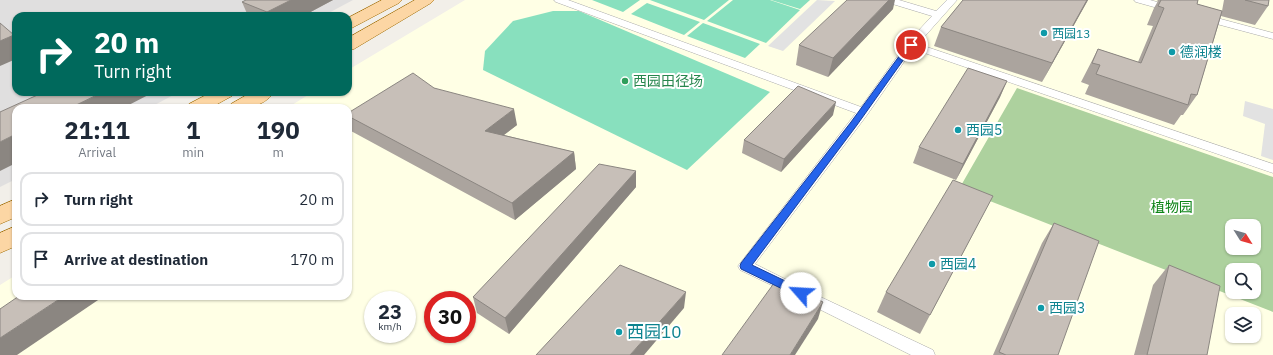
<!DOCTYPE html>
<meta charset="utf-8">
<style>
:root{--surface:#fff;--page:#f6f6f7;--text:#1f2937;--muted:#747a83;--line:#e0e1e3}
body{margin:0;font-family:"IBM Plex Sans","Noto Sans SC",sans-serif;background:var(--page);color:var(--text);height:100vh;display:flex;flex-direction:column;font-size:15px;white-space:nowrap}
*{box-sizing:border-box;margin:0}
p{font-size:13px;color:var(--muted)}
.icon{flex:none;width:22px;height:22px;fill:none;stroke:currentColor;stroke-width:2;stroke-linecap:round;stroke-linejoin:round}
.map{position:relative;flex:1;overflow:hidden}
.sheet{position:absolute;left:12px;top:104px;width:340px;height:196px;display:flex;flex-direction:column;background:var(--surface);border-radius:12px;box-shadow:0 1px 3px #0004}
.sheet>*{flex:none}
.banner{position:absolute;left:12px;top:12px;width:340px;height:84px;border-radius:12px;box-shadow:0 1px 3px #0004;background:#00695c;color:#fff;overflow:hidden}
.needle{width:26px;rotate:127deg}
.tools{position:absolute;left:1225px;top:219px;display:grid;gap:8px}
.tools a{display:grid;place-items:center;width:36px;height:36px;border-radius:8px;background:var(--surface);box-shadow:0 1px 3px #0004;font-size:20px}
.speed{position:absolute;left:364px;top:291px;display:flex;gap:8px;font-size:20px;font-weight:700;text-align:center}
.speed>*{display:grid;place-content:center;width:52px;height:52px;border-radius:50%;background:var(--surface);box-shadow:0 1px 3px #0004;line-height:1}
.speed small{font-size:10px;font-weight:400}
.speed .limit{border:6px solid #d22;background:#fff;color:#111}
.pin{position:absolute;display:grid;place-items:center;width:34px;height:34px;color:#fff;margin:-17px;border:2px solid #fff;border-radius:50%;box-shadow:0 1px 4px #0007}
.me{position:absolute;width:44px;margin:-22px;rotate:296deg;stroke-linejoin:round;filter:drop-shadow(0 0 3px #0008)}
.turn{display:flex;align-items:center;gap:14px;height:84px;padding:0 16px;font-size:18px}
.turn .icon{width:52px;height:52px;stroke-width:2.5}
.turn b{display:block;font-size:28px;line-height:34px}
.eta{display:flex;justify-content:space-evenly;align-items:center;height:68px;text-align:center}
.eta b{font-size:24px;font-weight:700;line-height:28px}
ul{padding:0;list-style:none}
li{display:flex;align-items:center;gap:12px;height:54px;margin:0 8px 6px;padding:0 8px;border:2px solid var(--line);border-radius:12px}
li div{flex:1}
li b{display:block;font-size:15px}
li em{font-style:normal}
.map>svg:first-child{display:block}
.residential{fill:#e0dfdf}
.education{fill:#ffffe5;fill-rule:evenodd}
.forest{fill:#add19e;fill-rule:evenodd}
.pitch{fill:#88e0be}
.parking{fill:#e2e2e2}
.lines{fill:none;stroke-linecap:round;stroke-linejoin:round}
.street-casing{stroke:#a9a9a9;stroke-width:1}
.primary-casing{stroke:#a06b00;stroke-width:1}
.street{fill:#fff;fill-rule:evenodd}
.primary{fill:#fcd6a4;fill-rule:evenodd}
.wall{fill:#aba49e}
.shaded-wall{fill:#8b8681}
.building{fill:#c7bfb8;stroke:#8b8681}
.route{fill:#2563eb;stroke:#184099}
.culture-dot{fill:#0f9aa8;stroke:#fff;stroke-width:1.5}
.leisure-dot{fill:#2e9e5b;stroke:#fff;stroke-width:1.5}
.labels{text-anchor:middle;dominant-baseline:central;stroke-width:4;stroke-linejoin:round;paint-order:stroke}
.far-culture-label{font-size:12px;fill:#0d838f;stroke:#fff;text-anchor:start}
.culture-label{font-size:14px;fill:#0d838f;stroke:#fff;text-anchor:start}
.leisure-label{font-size:14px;fill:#27864d;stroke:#fff;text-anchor:start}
.park-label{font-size:14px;fill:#0c8416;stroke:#fff}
.near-culture-label{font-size:17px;fill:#0d838f;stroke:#fff;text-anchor:start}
</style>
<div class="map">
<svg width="1273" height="355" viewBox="0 0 1273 355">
<rect width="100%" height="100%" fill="#f2efe9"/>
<path class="residential" d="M0,0H353L323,16H16V92H179L149,108H16V179L0,187Z"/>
<path class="education" d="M465,0H1273V355H0V285L16,275V296H348V108H287L313,92H348V70ZM1232,226H1254V248H1232ZM1232,270H1254V292H1232ZM373,300H407V334H373ZM433,300H467V334H433ZM1232,314H1254V336H1232Z"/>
<path class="forest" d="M1017,88L1273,177V312L959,189ZM1232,226H1254V248H1232ZM1232,270H1254V292H1232Z"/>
<g class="pitch">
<path d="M592,0H640L623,12Z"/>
<path d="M650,0H729L704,20Z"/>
<path d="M733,0H770L800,10L766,43L707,21Z"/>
<path d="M771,0H810L800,9Z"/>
<path d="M647,3L700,22L684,35L631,14Z"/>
<path d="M553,11H579L770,92L687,170L483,70L485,51L513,21Z"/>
<path d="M703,23L760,44L745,58L687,36Z"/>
</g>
<g class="parking">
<path d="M817,0L835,1L783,51L768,46Z"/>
<path d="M1245,101L1273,109V160L1261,156L1265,124L1243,116Z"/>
</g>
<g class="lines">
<defs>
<g id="street">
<path d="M554,0H568L861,107L907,43L932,16L886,2L884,0H899L936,11L947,0H957L918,44L1273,164V173L913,49L867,115L755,264L795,284L798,288L795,292L790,294L740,270L738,266L856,113L556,2Z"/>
<path d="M1134,0H1150L1175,7L1177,9L1172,12L1136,2Z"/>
<path d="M1202,14L1273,33V39L1198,19L1197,17L1198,15Z"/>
<path d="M808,291L933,350L935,355H911L803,301L800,297L803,293Z"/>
</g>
<g id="primary">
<path d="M382,0H402L399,3L348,30V18Z"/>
<path d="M415,0H434L431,3L354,49L348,50V38Z"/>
<path d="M212,92H235L232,96L210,108H187L189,104Z"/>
<path d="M252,92H274C263,108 246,108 229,108L231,104Z"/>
<path d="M16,199V217L0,224V206Z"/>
<path d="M16,226V246L0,253V233Z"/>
</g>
</defs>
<use href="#street" class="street-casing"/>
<use href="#primary" class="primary-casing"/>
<use href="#street" class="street"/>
<use href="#primary" class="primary"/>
</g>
<g class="wall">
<path d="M246,0H333L303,16H248L242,2Z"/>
<path d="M963,0H1088L1042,82L934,46L941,27Z"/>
<path d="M1157,0H1198L1197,4L1222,11L1224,0H1269L1268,6L1255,25L1221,16L1197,95L1183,115H1181L1174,125L1085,94L1089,85L1081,82L1098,49L1138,62L1153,26L1147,25L1154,8L1158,1Z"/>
<path d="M893,9L828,77L796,65L799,45Z"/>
<path d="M1007,81L1000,97L956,180L913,163L919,147Z"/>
<path d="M434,88L517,125L504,135L574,152L576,169L515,220L351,131L348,123V113Z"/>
<path d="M833,115L781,172L742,153L744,140Z"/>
<path d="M636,171V187L509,334L477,313L473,297Z"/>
<path d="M982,216L920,334L877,312L886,292Z"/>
<path d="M1054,223L1058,355H993L1042,243Z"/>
<path d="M1169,265L1207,355H1134L1153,285Z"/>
</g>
<g class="shaded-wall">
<path d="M291,0H333L303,16H269L267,12Z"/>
<path d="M889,0H895L893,9L828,77L833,58Z"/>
<path d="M1087,0H1088L1042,82L1052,63Z"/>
<path d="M14,35L16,37V59L0,66V41Z"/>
<path d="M1007,81L1000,97L956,180L963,164Z"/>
<path d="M103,92H154L123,108H70Z"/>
<path d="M836,102L833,115L781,172L784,159Z"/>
<path d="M514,109L517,125L488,147L485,131Z"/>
<path d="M16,134V163L0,171V142Z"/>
<path d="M574,152L576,169L515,220L512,203Z"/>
<path d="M636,171V187L509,334L505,318Z"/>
<path d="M993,196L982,216L920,334L930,315Z"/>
<path d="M686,292L684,308L644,355H630Z"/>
<path d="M64,296H104L17,355H0V338Z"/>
<path d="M823,302L818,319L795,355H790Z"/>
</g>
<g class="building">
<path d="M246,0H291L267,12L242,2Z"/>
<path d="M847,0H889L833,58L799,45Z"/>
<path d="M963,0H1087L1052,63L941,27Z"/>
<path d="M1161,0H1198L1197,4L1222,11L1197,95L1191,94L1188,105L1096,74L1100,65L1092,63L1098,49L1141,63L1164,8L1158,6Z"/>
<path d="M1245,0H1269L1268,6Z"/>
<path d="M0,23L14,35L0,41Z"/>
<path d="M968,68L1007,81L963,164L919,147Z"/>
<path d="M413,73L434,88L514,109L485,131L574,152L512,203L348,116V113Z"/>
<path d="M798,86L836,102L784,159L744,140Z"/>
<path d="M44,92H103L70,108H16V134L0,142V112Z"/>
<path d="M599,164L636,171L505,318L473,297Z"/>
<path d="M953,180L993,196L930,315L886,292Z"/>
<path d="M1054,223L1099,241L1058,355H1006L999,352Z"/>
<path d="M620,265L686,292L630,355H536Z"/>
<path d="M1169,265L1220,286L1207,355H1147Z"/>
<path d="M777,279L823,302L790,355H722Z"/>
<path d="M19,296H64L0,338V309Z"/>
</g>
<path class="route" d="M908,44L914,45L857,125L752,265L804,290L806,293L804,296H797L741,269L740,266L741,263L851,122Z"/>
<g class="culture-dot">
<circle cx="1044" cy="33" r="4"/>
<circle cx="1172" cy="52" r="4"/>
<circle cx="958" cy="130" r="4"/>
<circle cx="932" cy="264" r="4"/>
<circle cx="1041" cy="308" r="4"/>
<circle cx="619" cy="332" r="4"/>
</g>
<circle class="leisure-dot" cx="625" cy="81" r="4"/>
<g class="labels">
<g class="far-culture-label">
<text x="1052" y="33">西园13</text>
</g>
<g class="culture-label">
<text x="1180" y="52">德润楼</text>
<text x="966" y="130">西园5</text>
<text x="940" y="264">西园4</text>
<text x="1049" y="308">西园3</text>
</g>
<g class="leisure-label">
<text x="633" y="81">西园田径场</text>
</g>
<g class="park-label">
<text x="1172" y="207">植物园</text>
</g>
<g class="near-culture-label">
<text x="627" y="332">西园10</text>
</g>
</g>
</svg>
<div class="tools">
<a><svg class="needle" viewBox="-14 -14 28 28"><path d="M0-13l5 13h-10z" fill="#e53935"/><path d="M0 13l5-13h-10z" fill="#747a83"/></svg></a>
<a><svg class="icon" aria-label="search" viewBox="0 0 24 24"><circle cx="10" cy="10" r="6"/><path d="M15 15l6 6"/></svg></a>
<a><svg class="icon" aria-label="layers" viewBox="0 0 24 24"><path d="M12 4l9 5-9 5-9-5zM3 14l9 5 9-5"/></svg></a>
</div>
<div class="speed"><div>23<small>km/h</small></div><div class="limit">30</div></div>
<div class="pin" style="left:911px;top:45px;background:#d93025"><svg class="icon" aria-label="arrive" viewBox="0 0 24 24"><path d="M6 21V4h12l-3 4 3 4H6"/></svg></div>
<svg class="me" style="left:801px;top:293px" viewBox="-20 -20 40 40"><circle r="19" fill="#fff"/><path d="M0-13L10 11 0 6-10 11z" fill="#2563eb"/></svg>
<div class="banner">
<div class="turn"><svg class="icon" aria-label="right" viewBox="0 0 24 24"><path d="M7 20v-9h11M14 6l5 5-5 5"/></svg><div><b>20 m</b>Turn right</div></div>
</div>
<section class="sheet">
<div class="eta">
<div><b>21:11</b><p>Arrival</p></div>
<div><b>1</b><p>min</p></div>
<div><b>190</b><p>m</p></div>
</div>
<ul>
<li><svg class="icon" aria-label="right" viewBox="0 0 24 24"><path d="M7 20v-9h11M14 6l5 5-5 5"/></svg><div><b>Turn right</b></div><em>20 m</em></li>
<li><svg class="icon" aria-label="arrive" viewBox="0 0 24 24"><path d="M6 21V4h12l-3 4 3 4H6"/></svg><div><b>Arrive at destination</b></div><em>170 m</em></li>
</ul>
</section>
</div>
